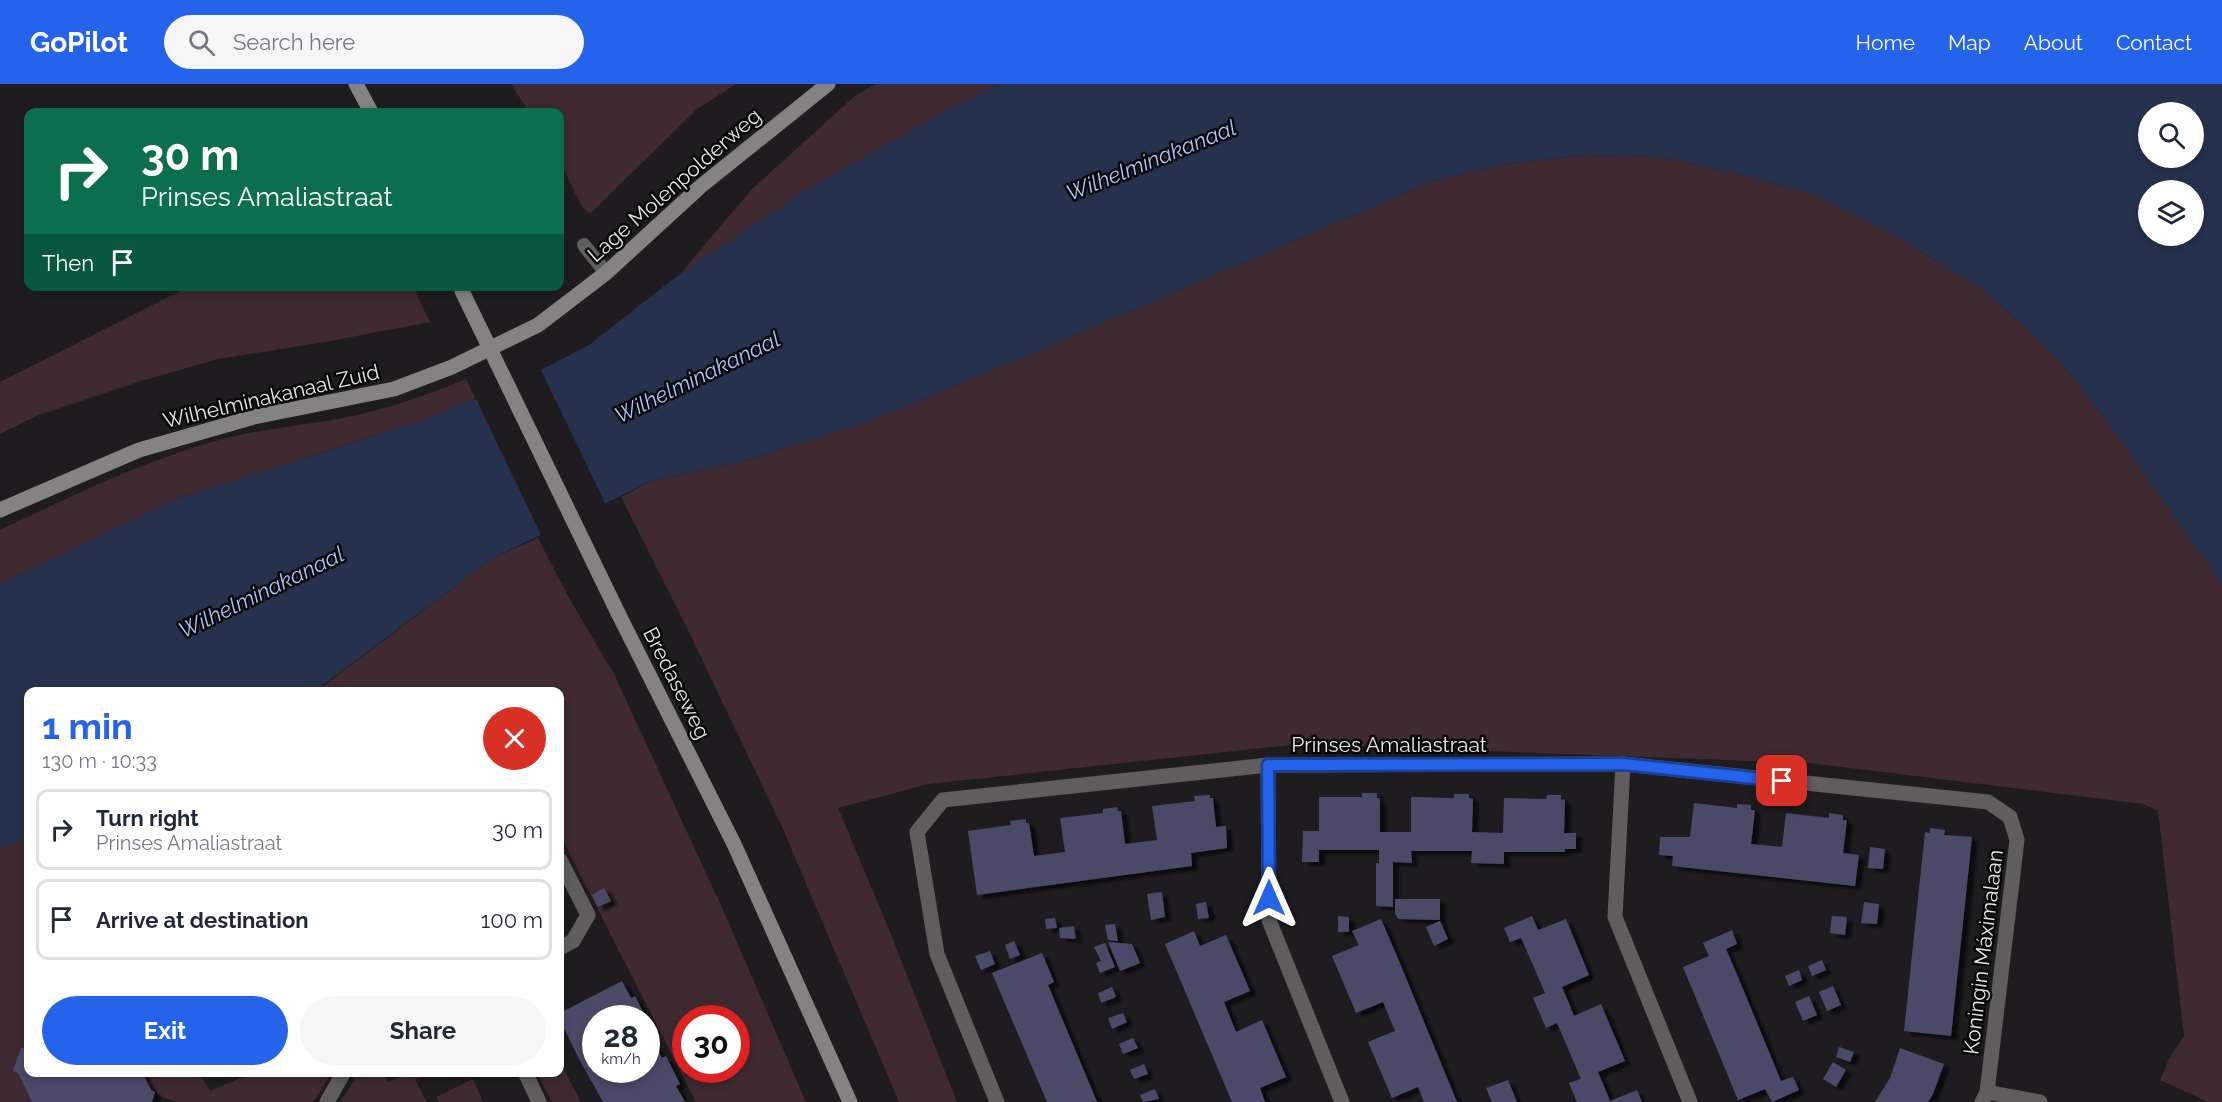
<!DOCTYPE html>
<meta charset="utf-8">
<style>
:root{--surface:#fff;--page:#f6f6f7;--text:#1f2937;--muted:#747a83;--line:#e0e1e3;--accent:#2563eb}
body{margin:0;font-family:Raleway,sans-serif;background:var(--page);color:var(--text);height:100vh;display:flex;flex-direction:column;font-size:22px;white-space:nowrap}
*{box-sizing:border-box;margin:0}
p{font-size:20px;color:var(--muted)}
.icon{flex:none;width:33px;height:33px;fill:none;stroke:currentColor;stroke-width:2;stroke-linecap:round;stroke-linejoin:round}
.map{position:relative;flex:1;overflow:hidden}
.details{position:absolute;left:24px;top:603px;width:540px;height:390px;display:flex;flex-direction:column;background:var(--surface);border-radius:12px;box-shadow:0 3px 9px #0003}
.details>*{flex:none}
.top-card{position:absolute;left:24px;top:24px;width:540px;height:183px;border-radius:12px;box-shadow:0 3px 9px #0003;background:#0b6e4f;color:#fff;overflow:hidden}
.buttons{position:absolute;left:2138px;top:18px;display:grid;gap:12px}
.buttons a{display:grid;place-items:center;width:66px;height:66px;border-radius:50%;background:var(--surface);box-shadow:0 3px 9px #0003;font-size:30px}
.speed{position:absolute;left:582px;top:921px;display:flex;gap:12px;font-size:30px;font-weight:700;text-align:center}
.speed>*{display:grid;place-content:center;width:78px;height:78px;border-radius:50%;background:var(--surface);box-shadow:0 3px 9px #0003;line-height:1}
.speed small{font-size:15px;font-weight:400}
.speed .limit{border:9px solid #d22;background:#fff;color:#111}
.pin{position:absolute;display:grid;place-items:center;width:51px;height:51px;color:#fff;margin:-26px;border-radius:12px;box-shadow:0 3px 9px #0006}
.me{position:absolute;width:66px;margin:-33px;rotate:0deg;stroke-linejoin:round;filter:drop-shadow(0 0 4px #0008)}
.turn{display:flex;align-items:center;gap:21px;height:126px;padding:0 18px;font-size:27px}
.turn .icon{width:78px;height:78px;stroke-width:2.5}
.turn b{display:block;font-size:42px;line-height:51px}
.then{display:flex;align-items:center;height:57px;padding:0 18px;background:#0003;gap:12px;font-size:22px}
.round{display:grid;place-items:center;flex:none;width:63px;height:63px;border-radius:32px;background:var(--page)}
.summary{display:flex;align-items:center;justify-content:space-between;height:102px;padding:0 18px}
h1{font-size:36px;font-weight:700;line-height:45px;color:var(--accent)}
.action{display:flex;gap:12px;margin-top:auto;padding:12px 18px}
.action a{flex:1;height:69px;border-radius:36px;background:var(--accent);color:#fff;font-size:24px;font-weight:700;line-height:69px;text-align:center}
.action a+a{background:var(--page);color:var(--text)}
ul{padding:0;list-style:none}
li{display:flex;align-items:center;gap:18px;height:81px;margin:0 12px 9px;padding:0 6px;border:3px solid var(--line);border-radius:12px}
li div{flex:1}
li b{display:block;font-size:22px}
li em{font-style:normal}
header{display:flex;align-items:center;gap:36px;box-sizing:border-box;height:84px;padding:0 30px;background:var(--accent);color:#fff}
header strong{font-size:28px}
nav{display:flex;gap:33px;margin-inline-start:auto;font-size:21px}
.search{width:420px;height:54px;background:var(--page);display:flex;align-items:center;gap:15px;box-sizing:border-box;padding:0 21px;border-radius:33px;color:var(--muted);font-size:22px}
.map>svg:first-child{display:block}
.green{fill:#3e2a30;fill-rule:evenodd}
.water{fill:#26324d;fill-rule:evenodd}
.pier{fill:#1e1c1f}
.building{fill:#4c4968;filter:url(#shadow)}
.lines{fill:none;stroke-linecap:round;stroke-linejoin:round}
.lane{stroke:#5f5d5e;stroke-width:14}
.street{stroke:#5f5d5e;stroke-width:15}
.secondary{stroke:#848283;stroke-width:15}
.secondary-bridge{stroke:#848283;stroke-width:15}
.route-casing{stroke:#184099;stroke-width:15}
.route{stroke:#2563eb;stroke-width:10}
.labels{text-anchor:middle;dominant-baseline:central;stroke-width:5;stroke-linejoin:round;paint-order:stroke}
.street-label{font-size:21px;fill:#e7e6e8;stroke:#070708}
.water-label{font-size:22px;font-style:italic;fill:#abc4fa;stroke:#070708}
</style>
<header>
<strong>GoPilot</strong>
<div class="search"><svg class="icon" aria-label="search" viewBox="0 0 24 24"><circle cx="10" cy="10" r="6"/><path d="M15 15l6 6"/></svg>Search here</div>
<nav><a>Home</a><a>Map</a><a>About</a><a>Contact</a></nav>
</header>
<div class="map">
<svg width="2222" height="1018" viewBox="0 0 2222 1018">
<defs>
<filter id="shadow"><feDropShadow dx="6" dy="4" stdDeviation="1.5" flood-color="#0009"/></filter>
</defs>
<rect width="100%" height="100%" fill="#1e1c1f"/>
<g class="green">
<path d="M511,0H736L696,26L590,130L582,123L560,78V28H529Z"/>
<path d="M876,0H1000L949,25L808,105L681,189L751,106L856,11Z"/>
<path d="M1588,71L1660,73L1748,92L1815,111L1887,147L1976,201L2021,239L2062,280L2111,342L2222,501V1018H2208L2160,996L2169,975L2184,952L2158,727L2143,720L1809,679L1299,660L929,700L838,724L888,843L957,1018H899L782,743L686,542L621,413L651,397L748,376L868,338L1031,270L1436,96L1512,79Z"/>
<path d="M188,203H413L430,238L325,258L218,275L138,298L39,331L0,350V298Z"/>
<path d="M466,295L475,314L424,336L179,414L0,500V446C72,412 142,377 219,356C266,343 315,341 362,330C398,321 432,309 466,295Z"/>
<path d="M538,454L568,512L614,590L724,828L806,1018H696L560,751V608H315L493,474ZM686,934H736V986H686Z"/>
<path d="M28,752V988L200,989L210,1007L252,989H332L313,1018H177L159,1012L155,1005L133,1018H0V766Z"/>
<path d="M560,978L581,1018H552L537,989L560,988Z"/>
<path d="M359,989H383L388,998L408,989H428L415,995L427,1018H340Z"/>
<path d="M473,995L483,1018H439L436,1013Z"/>
</g>
<path class="water" d="M1000,0H2222V501L2111,342L2062,280L2021,239L1976,201L1887,147L1815,111L1748,92L1660,73L1588,71L1512,79L1436,96L1031,270L868,338L748,376L651,397L493,474L315,607L28,608V752L0,766V500L179,414L424,336L472,315L481,317L589,261L681,189L808,105L949,25ZM2148,28H2193V74H2148ZM2148,106H2193V152H2148Z"/>
<path class="pier" d="M539,282L607,423L543,455L475,313L481,315Z"/>
<g class="building">
<path d="M1362,709H1377V714H1380V748H1411V713L1454,714V710H1469V714L1473,715L1472,748L1503,749L1504,714L1546,715L1547,711H1561V716L1565,715L1564,749H1576V765H1565V768H1504V780L1471,779L1472,767H1411L1412,779L1393,778V823L1376,822V779H1379V766H1319V778H1302L1303,747H1319V713H1362Z"/>
<path d="M1210,711V714H1213L1216,743L1226,742L1227,764L1191,769L1192,782L977,811L968,747L1011,741L1010,737L1026,735V739H1029L1034,772L1065,768L1060,734L1103,729V725L1117,723L1118,727H1121L1125,760L1157,756L1152,722L1195,717L1194,712Z"/>
<path d="M1694,719L1737,724V720L1751,721V726H1755L1751,760L1782,763L1786,729L1829,734V729L1843,731V736H1847L1843,769L1859,771L1855,802L1672,782L1673,772L1659,771L1660,753H1690Z"/>
<path d="M1930,744L1945,746L1944,751L1972,753L1951,952L1904,947L1925,748L1930,749Z"/>
<path d="M1870,763L1885,765L1883,785L1868,784Z"/>
<path d="M604,804L611,817L598,823L592,811Z"/>
<path d="M1162,808L1165,833L1151,836L1147,810Z"/>
<path d="M1395,815H1440V836L1398,835L1395,829Z"/>
<path d="M1206,818L1209,834L1198,835L1196,820Z"/>
<path d="M1864,818L1879,820L1877,840L1861,839Z"/>
<path d="M1338,832L1349,833V848H1338Z"/>
<path d="M1532,832L1538,846L1566,835L1589,891L1562,903L1568,917L1574,932L1601,920L1625,977L1598,988L1604,1002L1610,1017L1637,1006L1642,1018H1577L1569,999L1581,995L1557,939L1546,944L1533,914L1545,909L1533,881L1521,854L1510,858L1504,844Z"/>
<path d="M1832,832L1847,833L1845,851L1830,849Z"/>
<path d="M1055,834L1057,844L1046,845L1045,835Z"/>
<path d="M1381,835L1399,877L1457,1018H1424L1418,1003L1392,1014L1368,958L1395,947L1383,918L1356,929L1332,872L1359,861L1352,847Z"/>
<path d="M1440,837L1448,855L1434,862L1426,843Z"/>
<path d="M1115,840L1118,857L1108,856L1105,841Z"/>
<path d="M1074,842L1076,855L1060,854L1059,844Z"/>
<path d="M1732,846L1737,860L1726,865L1738,893L1781,997L1793,993L1799,1006L1772,1018L1765,1005L1738,1016L1683,883L1709,872L1703,859Z"/>
<path d="M1194,847L1200,862L1226,851L1250,907L1224,918L1236,948L1262,936L1286,993L1260,1004L1265,1018H1232L1201,945L1165,860Z"/>
<path d="M1014,857L1020,871L1010,875L1005,861Z"/>
<path d="M1108,858L1132,860L1140,879L1120,887Z"/>
<path d="M1105,859L1115,883L1100,889L1096,879L1101,877L1094,863Z"/>
<path d="M990,867L995,880L981,886L975,872Z"/>
<path d="M1042,869L1054,898L1048,901L1097,1018H1047L992,889Z"/>
<path d="M1822,876L1826,886L1812,892L1808,882Z"/>
<path d="M1799,886L1802,896L1789,902L1785,892Z"/>
<path d="M622,897L631,914L635,912L649,940L646,941V934H596V986H646V944L662,974L666,972L680,1000L676,1002L685,1018H603L578,973L565,946L560,939V929Z"/>
<path d="M1833,902L1841,921L1827,927L1819,908Z"/>
<path d="M1112,903L1116,913L1101,919L1098,909Z"/>
<path d="M1809,912L1817,931L1803,937L1795,918Z"/>
<path d="M1123,929L1127,938L1112,945L1108,934Z"/>
<path d="M1133,954L1138,964L1123,970L1119,960Z"/>
<path d="M28,963V988H142L151,1006L155,1008L152,1018H32L18,989L13,987L21,964Z"/>
<path d="M1839,963L1854,968L1850,978L1836,973Z"/>
<path d="M1900,964L1944,980L1933,1010L1928,1018H1875L1890,994Z"/>
<path d="M1833,978L1846,986L1836,1003L1823,995Z"/>
<path d="M1144,980L1148,990L1134,995L1130,986Z"/>
<path d="M1508,996L1517,1018H1492L1486,1004Z"/>
<path d="M1155,1005L1159,1015L1143,1018L1140,1011Z"/>
</g>
<g class="lines">
<path class="lane" d="M584,161L606,189"/>
<g class="street">
<path d="M1623,680L1615,833L1690,1018"/>
<path d="M1268,681L1269,836L1342,1018"/>
<path d="M560,776L588,831L573,857L560,864"/>
<path d="M525,988L539,1018"/>
<path d="M1987,1008L2040,1018"/>
<path d="M327,1018L344,988"/>
<path d="M997,1018L937,870L917,748L943,716L1268,681L1623,680L1988,718L2010,733L2017,756L1987,1008L1982,1018"/>
</g>
<g class="secondary">
<path d="M356,0L371,28"/>
<path d="M0,426L139,366L254,333L394,305L452,283L538,241L606,189L701,102L828,0"/>
<path d="M618,529L734,760L850,1018"/>
</g>
<path class="secondary-bridge" d="M462,207L618,529"/>
</g>
<g class="lines">
<defs>
<path id="route" d="M1269,814L1268,681L1623,680L1782,697"/>
</defs>
<use href="#route" class="route-casing"/>
<use href="#route" class="route"/>
</g>
<g class="labels">
<g class="street-label">
<text transform="translate(674 101) rotate(-41)">Lage Molenpolderweg</text>
<text transform="translate(271 312) rotate(-13)">Wilhelminakanaal Zuid</text>
<text transform="translate(677 599) rotate(63)">Bredaseweg</text>
<text x="1389" y="660">Prinses Amaliastraat</text>
<text transform="translate(1983 868) rotate(-83)">Koningin Máximalaan</text>
</g>
<g class="water-label">
<text transform="translate(1151 76) rotate(-22)">Wilhelminakanaal</text>
<text transform="translate(697 293) rotate(-26)">Wilhelminakanaal</text>
<text transform="translate(261 508) rotate(-26)">Wilhelminakanaal</text>
</g>
</g>
</svg>
<div class="buttons">
<a><svg class="icon" aria-label="search" viewBox="0 0 24 24"><circle cx="10" cy="10" r="6"/><path d="M15 15l6 6"/></svg></a>
<a><svg class="icon" aria-label="layers" viewBox="0 0 24 24"><path d="M12 4l9 5-9 5-9-5zM3 14l9 5 9-5"/></svg></a>
</div>
<div class="speed"><div>28<small>km/h</small></div><div class="limit">30</div></div>
<div class="pin" style="left:1782px;top:697px;background:#d93025"><svg class="icon" aria-label="arrive" viewBox="0 0 24 24"><path d="M6 21V4h12l-3 4 3 4H6"/></svg></div>
<svg class="me" style="left:1269px;top:814px" viewBox="-20 -20 40 40"><path d="M0-17L14 15 0 8-14 15z" fill="#2563eb" stroke="#fff" stroke-width="4"/></svg>
<div class="top-card">
<div class="turn"><svg class="icon" aria-label="right" viewBox="0 0 24 24"><path d="M7 20v-9h11M14 6l5 5-5 5"/></svg><div><b>30 m</b>Prinses Amaliastraat</div></div>
<div class="then">Then<svg class="icon" aria-label="arrive" viewBox="0 0 24 24"><path d="M6 21V4h12l-3 4 3 4H6"/></svg></div>
</div>
<section class="details">
<div class="summary"><div><h1>1 min</h1><p>130 m · 10:33</p></div><a class="round" style="background:#d93025;color:#fff"><svg class="icon" aria-label="close" viewBox="0 0 24 24"><path d="M6 6l12 12M18 6L6 18"/></svg></a></div>
<ul>
<li><svg class="icon" aria-label="right" viewBox="0 0 24 24"><path d="M7 20v-9h11M14 6l5 5-5 5"/></svg><div><b>Turn right</b><p>Prinses Amaliastraat</p></div><em>30 m</em></li>
<li><svg class="icon" aria-label="arrive" viewBox="0 0 24 24"><path d="M6 21V4h12l-3 4 3 4H6"/></svg><div><b>Arrive at destination</b></div><em>100 m</em></li>
</ul>
<div class="action"><a>Exit</a><a>Share</a></div>
</section>
</div>
